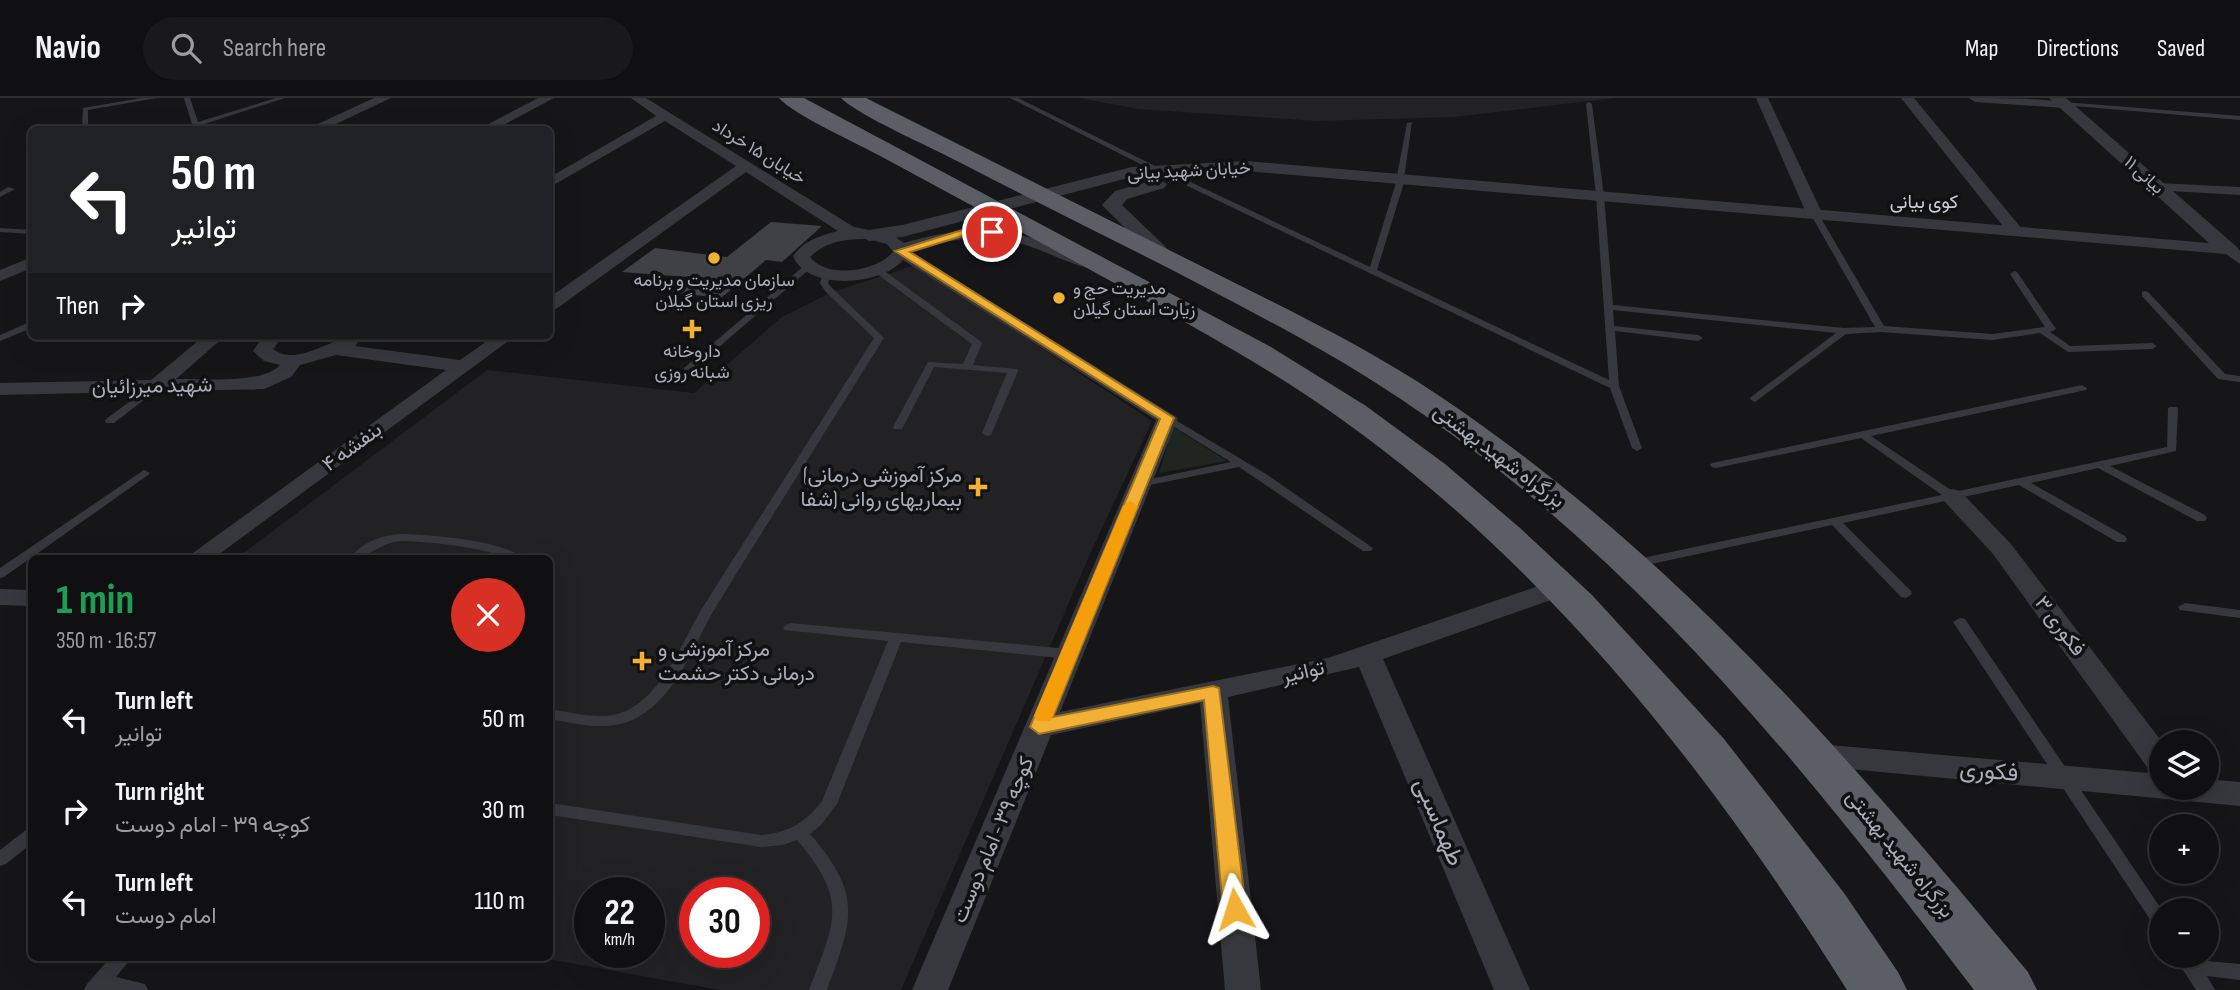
<!DOCTYPE html>
<meta charset="utf-8">
<style>
:root{--surface:#101012;--page:#19191b;--text:#f1f3f6;--muted:#9c9d9f;--line:#303032}
body{margin:0;font-family:"Sofia Sans Condensed",Vazirmatn,sans-serif;background:var(--page);color:var(--text);height:100vh;display:flex;flex-direction:column;font-size:26px;white-space:nowrap}
*{box-sizing:border-box;margin:0}
p{font-size:23px;color:var(--muted)}
.icon{flex:none;width:38px;height:38px;fill:none;stroke:currentColor;stroke-width:2;stroke-linecap:round;stroke-linejoin:round}
.map{position:relative;flex:1;overflow:hidden}
.details{position:absolute;left:28px;top:457px;width:525px;height:406px;display:flex;flex-direction:column;background:var(--surface);border-radius:10px;box-shadow:0 7px 28px #0002,0 0 0 2px var(--line)}
.details>*{flex:none}
.banner{position:absolute;left:28px;top:28px;width:525px;height:214px;border-radius:10px;box-shadow:0 7px 28px #0002,0 0 0 2px var(--line);background:#202124;color:#fff;overflow:hidden}
.tools{position:absolute;left:2149px;top:632px;display:grid;gap:14px}
.tools a{display:grid;place-items:center;width:70px;height:70px;border-radius:50%;background:var(--surface);box-shadow:0 7px 28px #0002,0 0 0 2px var(--line);font-size:35px}
.speed{position:absolute;left:574px;top:779px;display:flex;gap:14px;font-size:35px;font-weight:700;text-align:center}
.speed>*{display:grid;place-content:center;width:91px;height:91px;border-radius:50%;background:var(--surface);box-shadow:0 7px 28px #0002,0 0 0 2px var(--line);line-height:1}
.speed small{font-size:18px;font-weight:400}
.speed .limit{border:10px solid #d22;background:#fff;color:#111}
.pin{position:absolute;display:grid;place-items:center;width:60px;height:60px;color:#fff;margin:-30px;border:4px solid #fff;border-radius:50%;box-shadow:0 2px 7px #0007}
.me{position:absolute;width:77px;margin:-38px;rotate:354deg;stroke-linejoin:round;filter:drop-shadow(0 0 5px #0008)}
.turn{display:flex;align-items:center;gap:24px;height:147px;padding:0 28px;font-size:32px}
.turn .icon{width:91px;height:91px;stroke-width:2.5}
.turn b{display:block;font-size:49px;line-height:60px}
.then{display:flex;align-items:center;height:66px;padding:0 28px;background:#0003;gap:14px;font-size:26px}
.round{display:grid;place-items:center;flex:none;width:74px;height:74px;border-radius:37px;background:var(--page)}
.headline{display:flex;align-items:center;justify-content:space-between;height:119px;padding:0 28px}
h1{font-size:42px;font-weight:700;line-height:52px;color:#1e9e55}
ul{padding:0;list-style:none}
li{display:flex;align-items:center;gap:21px;height:91px;padding:0 28px}
li div{flex:1}
li b{display:block;font-size:26px}
li em{font-style:normal}
header{display:flex;align-items:center;gap:42px;box-sizing:border-box;height:98px;padding:0 35px;background:var(--surface);border-bottom:2px solid var(--line)}
header strong{font-size:33px}
nav{display:flex;gap:38px;margin-inline-start:auto;font-size:24px}
.search{width:490px;height:63px;background:var(--page);display:flex;align-items:center;gap:18px;box-sizing:border-box;padding:0 24px;border-radius:38px;color:var(--muted);font-size:26px}
.map>svg:first-child{display:block}
.built{fill:#222225;fill-rule:evenodd}
.green{fill:#1e261f}
.building{fill:#404145}
.lines{fill:none;stroke-linecap:round;stroke-linejoin:round}
.service{fill:#37383d;fill-rule:evenodd}
.minor{fill:#37383d;fill-rule:evenodd}
.tertiary{fill:#37383d;fill-rule:evenodd}
.trunk{fill:#5b5e65;fill-rule:evenodd}
.route{fill:#f2b134;stroke:#9d7322;stroke-width:2}
.slow{fill:#f59e0b}
.poi-dot{fill:#f2b134;stroke:#111113;stroke-width:2.5}
.labels{text-anchor:middle;dominant-baseline:central;stroke-width:7;stroke-linejoin:round;paint-order:stroke}
.far-street-label{font-size:18px;fill:#a8adb8;stroke:#111113}
.far-poi-label{font-size:18px;fill:#a8adb8;stroke:#111113}
.far-neighbourhood-label{font-size:19px;fill:#c9ccd4;stroke:#111113}
.street-label{font-size:21px;fill:#a8adb8;stroke:#111113}
.poi-label{font-size:21px;fill:#a8adb8;stroke:#111113;text-anchor:end}
.near-street-label{font-size:24px;fill:#a8adb8;stroke:#111113}
</style>
<header>
<strong>Navio</strong>
<div class="search"><svg class="icon" aria-label="search" viewBox="0 0 24 24"><circle cx="10" cy="10" r="6"/><path d="M15 15l6 6"/></svg>Search here</div>
<nav><a>Map</a><a>Directions</a><a>Saved</a></nav>
</header>
<div class="map">
<svg width="2240" height="892" viewBox="0 0 2240 892">
<rect width="100%" height="100%" fill="#161618"/>
<g class="built">
<path d="M1080,0H1615L1454,19L1318,23L1138,11Z"/>
<path d="M915,167L1152,323L1090,456L901,892H719L537,859H550V460H237L487,272L694,295L782,219L830,195ZM590,794H649V854H590ZM695,794H754V854H695Z"/>
</g>
<path class="green" d="M1173,329L1227,363L1159,375Z"/>
<path class="building" d="M771,124L822,128L782,164L766,162L721,200L668,194L687,179L622,174L655,150L727,159Z"/>
<g class="lines">
<g class="service">
<path d="M142,0H157L88,12V32H82L83,10Z"/>
<path d="M184,0H190L198,24L276,0H285L198,28L187,32H176L192,26Z"/>
<path d="M1010,0H1018L1161,71L1154,73Z"/>
<path d="M1589,4L1592,6L1604,98L1613,207L1844,230L1875,229L1811,117L1815,115L1819,117L1884,228L1992,236L2045,229L2010,176L2014,173L2017,174L2056,231L2050,234L2070,248L2152,245L2157,248L2152,251L2068,254L2040,235L1992,242L1881,234L1846,236L1755,304L1750,301L1751,299L1836,235L1613,212L1614,228L1698,237L1703,240L1698,243L1615,233L1619,288L1642,350L1637,353L1632,350L1610,290L1175,82L1182,80L1370,169L1395,88L1407,25L1412,24L1403,88L1377,172L1609,282L1596,98L1586,6Z"/>
<path d="M2064,4L2240,18V22L2062,7Z"/>
<path d="M8,89L15,91L0,99V94Z"/>
<path d="M0,130L32,132V136L0,134Z"/>
<path d="M805,167L812,169L690,274H684V270Z"/>
<path d="M873,169H879L980,243L982,245L973,267L1017,271L1018,273L991,337L987,338L982,335L1007,275L934,269L903,329L902,331H894L893,329L928,264L963,266L972,246L873,173Z"/>
<path d="M824,172L831,174L828,185L831,189L884,240C828,329 772,418 717,507C693,546 679,596 638,619C611,635 578,626 550,621V611C575,615 605,624 628,612C668,591 684,537 708,501C763,414 819,327 874,240L825,193L820,185Z"/>
<path d="M2145,193L2148,194L2225,276L2240,278V284L2218,281L2142,198V194Z"/>
<path d="M32,223V230L0,243V237Z"/>
<path d="M154,286L159,289L158,291L114,325H106L105,323L106,321Z"/>
<path d="M2082,287L2087,290L2086,292L1871,338L1954,394L2167,349L2168,311L2169,309H2177L2178,311L2176,353L2110,368L2205,417L2207,420L2205,423H2197L2098,370L2031,385L2125,438L2127,441L2125,444H2117L2019,387L1843,425L1911,493L1912,496L1906,500L1901,499L1832,427L1633,470L1627,466L1633,462L1942,397L1861,340L1716,370L1712,369L1710,367L1712,365Z"/>
<path d="M1167,317L1266,376L1373,450L1371,453H1363L1239,369L1140,389L1136,388L1134,386L1136,384L1231,364L1163,322L1162,320Z"/>
<path d="M144,372L150,375L148,377L4,479L0,480V470Z"/>
<path d="M403,436C430,437 504,442 522,460C507,461 495,455 480,452C456,447 430,444 405,443C378,443 371,461 350,460C364,443 382,437 403,436Z"/>
<path d="M2185,505L2240,512V520L2180,512L2178,509Z"/>
<path d="M1960,520L1965,521L2162,812L2161,831L2155,829L1953,524Z"/>
<path d="M790,525L1069,551L1074,553L1076,556L1074,559L1069,561L901,544L837,706L821,727L810,736C863,797 853,821 827,892H809C835,823 849,803 797,742L783,747L761,749L550,717V705L761,737C788,735 805,725 822,703L888,543L785,532L783,529Z"/>
<path d="M32,730V745L6,766L0,768V752L26,732Z"/>
<path d="M2174,858H2193L2196,862L2240,866V882L2207,878L2215,892H2196Z"/>
<path d="M111,859H132L116,879L145,886L148,892H84L87,886Z"/>
</g>
<g class="minor">
<path d="M374,0H391L323,32H305Z"/>
<path d="M538,0H554L494,32H477Z"/>
<path d="M631,0H646L854,129L891,136L904,145C982,121 1021,134 1094,161L1096,165L1088,170C1067,165 1047,154 1026,147C990,136 947,139 912,154L1178,320L1060,614L1328,560L1550,484H1568L1572,490L1568,496L1383,561L1530,892H1494L1359,569L1228,599L1261,892H1225L1200,605L1051,637L948,892H912L1156,322L903,162C881,188 807,193 793,158C805,142 819,138 838,133L746,74L556,211L550,212V199L736,68L665,23L550,89V79L656,18ZM868,141L887,146L893,154C876,174 827,181 810,159C827,143 845,141 868,141Z"/>
<path d="M1756,0H1768L1823,117L1821,120H1809L1807,117Z"/>
<path d="M1901,0H1914L2022,131V137H2010Z"/>
<path d="M1969,0C1991,0 2055,0 2070,6L2064,10L1975,4Z"/>
<path d="M2157,85L2240,89V97L2152,92V86Z"/>
<path d="M2230,148L2240,153V166L2222,153Z"/>
<path d="M32,159V170L0,183V172Z"/>
<path d="M204,238H225L176,281C202,280 262,287 280,267L264,263L253,253L263,238H283L273,251C298,270 332,238 358,238L360,242L355,248L460,262L494,238H515L214,460H186L446,272L336,257L300,267L291,279L264,291L0,297V285L151,282Z"/>
<path d="M1952,391L1960,393L2011,446L2162,644L2161,676L2150,673L1993,456L1944,403L1940,398L1944,393Z"/>
<path d="M0,491L32,492V508L0,507Z"/>
<path d="M1818,646L2161,676V690H2207V681L2240,684V708L1818,668L1807,665L1803,657L1807,649Z"/>
</g>
<g class="tertiary">
<path d="M2049,0H2066L2237,149L2240,153L2237,157L1246,73L1132,79L902,139L869,143L859,137L862,133L902,127L1132,69L1246,63L2209,145Z"/>
<path d="M1158,81L1167,86L1164,90L1127,101L1122,107L1172,155L1175,159L1165,165L1158,163L1102,107L1115,93Z"/>
</g>
<g class="trunk">
<path d="M779,0H804L1271,249L1366,308L1445,366L1520,430L1592,497L1724,641L1844,795L1898,874L1907,892H1847C1711,675 1550,470 1341,321C1292,286 1241,256 1190,227C1088,170 986,115 884,60C859,46 795,18 779,0Z"/>
<path d="M841,0H866C976,55 1087,111 1197,166C1278,207 1362,246 1438,297C1674,455 1848,658 2028,874L2037,892H1974C1784,643 1594,406 1316,249C1199,183 1077,125 957,63C931,49 859,18 841,0Z"/>
</g>
</g>
<path class="route" d="M992,130L997,134L996,136L962,138L910,154L1174,320L1053,619L1213,588L1219,590L1246,811L1243,817L1235,820L1227,817L1223,811L1204,602L1039,636L1030,629L1160,321L895,153L962,132Z"/>
<path class="slow" d="M1130,403L1138,408L1053,618L1050,623H1037L1034,618L1123,408Z"/>
<g class="poi-dot">
<circle cx="714" cy="160" r="7"/>
<circle cx="1059" cy="200" r="7"/>
<path d="M688.5 220.5h7v7h7v7h-7v7h-7v-7h-7v-7h7z"/>
<path d="M974.5 378.5h7v7h7v7h-7v7h-7v-7h-7v-7h7z"/>
<path d="M638.5 552.5h7v7h7v7h-7v7h-7v-7h-7v-7h7z"/>
</g>
<g class="labels">
<g class="far-street-label">
<text transform="translate(759 54) rotate(32)">خیابان ۱۵ خرداد</text>
<text transform="translate(1189 73) rotate(-3)">خیابان شهید بیانی</text>
<text transform="translate(2144 77) rotate(42)">بیانی ۱۱</text>
</g>
<g class="far-poi-label">
<text x="714" y="182">سازمان مدیریت و برنامه<tspan x="714" dy="21">ریزی استان گیلان</tspan></text>
<text x="1073" y="190" text-anchor="start">مدیریت حج و<tspan x="1073" dy="21">زیارت استان گیلان</tspan></text>
<text x="692" y="253">داروخانه<tspan x="692" dy="21">شبانه روزی</tspan></text>
</g>
<g class="far-neighbourhood-label">
<text x="1924" y="104">کوی بیانی</text>
</g>
<g class="street-label">
<text transform="translate(152 288) rotate(-1)">شهید میرزائیان</text>
<text transform="translate(352 349) rotate(-36)">بنفشه ۴</text>
<text transform="translate(1499 358) rotate(37)">بزرگراه شهید بهشتی</text>
<text transform="translate(2060 528) rotate(53)">فکوری ۳</text>
<text transform="translate(1303 574) rotate(-13)">توانیر</text>
<text transform="translate(993 742) rotate(-67)">کوچه ۳۹ - امام دوست</text>
<text transform="translate(1900 756) rotate(51)">بزرگراه شهید بهشتی</text>
</g>
<g class="poi-label">
<text x="962" y="377">(مرکز آموزشی درمانی<tspan x="962" dy="24">بیماریهای روانی (شفا</tspan></text>
<text x="658" y="551" text-anchor="start">مرکز آموزشی و<tspan x="658" dy="24">‌درمانی دکتر حشمت</tspan></text>
</g>
<g class="near-street-label">
<text transform="translate(1989 673) rotate(5)">فکوری</text>
<text transform="translate(1439 724) rotate(67)">طهماسبی</text>
</g>
</g>
</svg>
<div class="tools">
<a><svg class="icon" aria-label="layers" viewBox="0 0 24 24"><path d="M12 4l9 5-9 5-9-5zM3 14l9 5 9-5"/></svg></a>
<a>+</a>
<a>−</a>
</div>
<div class="speed"><div>22<small>km/h</small></div><div class="limit">30</div></div>
<div class="pin" style="left:992px;top:134px;background:#d93025"><svg class="icon" aria-label="arrive" viewBox="0 0 24 24"><path d="M6 21V4h12l-3 4 3 4H6"/></svg></div>
<svg class="me" style="left:1235px;top:811px" viewBox="-20 -20 40 40"><path d="M0-17L14 15 0 8-14 15z" fill="#f2b134" stroke="#fff" stroke-width="4"/></svg>
<div class="banner">
<div class="turn"><svg class="icon" aria-label="left" viewBox="0 0 24 24"><path d="M17 20v-9H6M10 6l-5 5 5 5"/></svg><div><b>50 m</b>توانیر</div></div>
<div class="then">Then<svg class="icon" aria-label="right" viewBox="0 0 24 24"><path d="M7 20v-9h11M14 6l5 5-5 5"/></svg></div>
</div>
<section class="details">
<div class="headline"><div><h1>1 min</h1><p>350 m · 16:57</p></div><a class="round" style="background:#d93025;color:#fff"><svg class="icon" aria-label="close" viewBox="0 0 24 24"><path d="M6 6l12 12M18 6L6 18"/></svg></a></div>
<ul>
<li><svg class="icon" aria-label="left" viewBox="0 0 24 24"><path d="M17 20v-9H6M10 6l-5 5 5 5"/></svg><div><b>Turn left</b><p>توانیر</p></div><em>50 m</em></li>
<li><svg class="icon" aria-label="right" viewBox="0 0 24 24"><path d="M7 20v-9h11M14 6l5 5-5 5"/></svg><div><b>Turn right</b><p>کوچه ۳۹ - امام دوست</p></div><em>30 m</em></li>
<li><svg class="icon" aria-label="left" viewBox="0 0 24 24"><path d="M17 20v-9H6M10 6l-5 5 5 5"/></svg><div><b>Turn left</b><p>امام دوست</p></div><em>110 m</em></li>
</ul>
</section>
</div>
